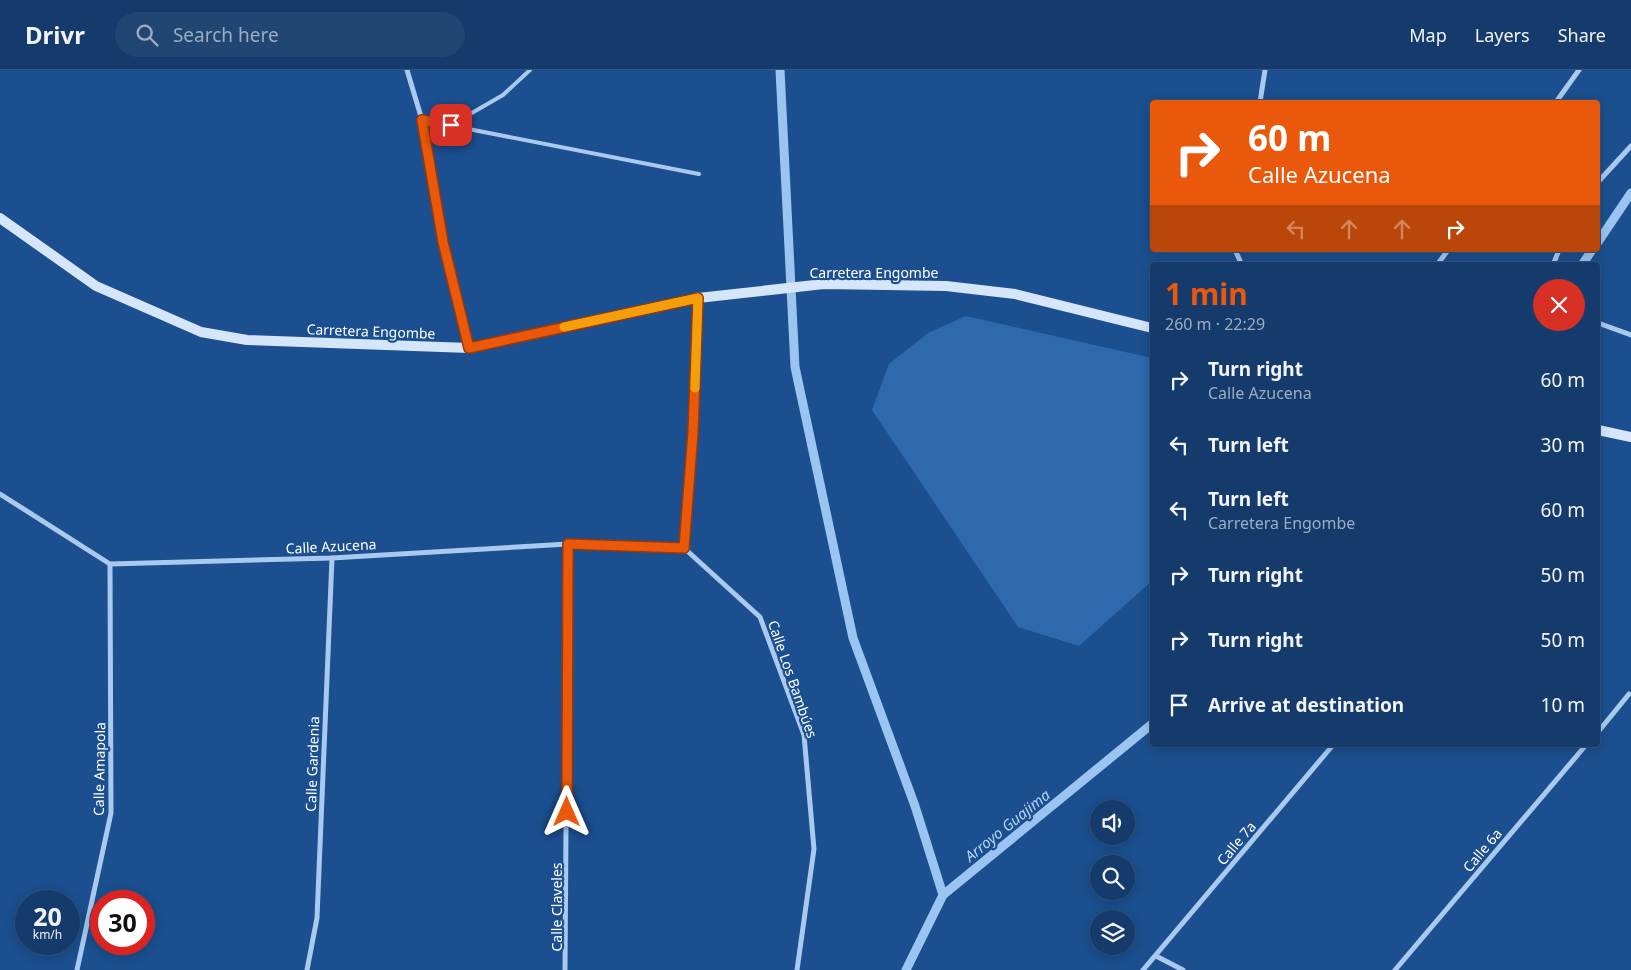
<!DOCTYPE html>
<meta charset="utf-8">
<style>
:root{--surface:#143b6b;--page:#214673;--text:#f1f3f6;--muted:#9dadc1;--line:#33557e;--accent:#ea580c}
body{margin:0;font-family:"Noto Sans",sans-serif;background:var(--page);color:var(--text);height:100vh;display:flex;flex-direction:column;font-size:19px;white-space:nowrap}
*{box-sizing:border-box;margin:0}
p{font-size:16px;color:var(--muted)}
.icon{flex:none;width:28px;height:28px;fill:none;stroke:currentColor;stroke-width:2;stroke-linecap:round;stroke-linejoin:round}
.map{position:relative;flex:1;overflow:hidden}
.details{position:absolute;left:1150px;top:192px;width:450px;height:485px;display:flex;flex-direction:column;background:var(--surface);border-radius:5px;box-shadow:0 2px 12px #0003,0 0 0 1px var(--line)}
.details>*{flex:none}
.hud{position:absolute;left:1150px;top:30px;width:450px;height:152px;border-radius:5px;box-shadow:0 2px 12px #0003,0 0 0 1px var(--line);background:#ea580c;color:#fff;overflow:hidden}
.fabs{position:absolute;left:1090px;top:730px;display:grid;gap:10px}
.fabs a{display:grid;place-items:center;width:45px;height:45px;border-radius:50%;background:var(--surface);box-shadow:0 2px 12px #0003,0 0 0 1px var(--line);font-size:25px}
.speed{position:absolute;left:15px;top:820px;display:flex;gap:10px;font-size:25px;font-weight:700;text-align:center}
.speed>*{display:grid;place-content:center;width:65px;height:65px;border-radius:50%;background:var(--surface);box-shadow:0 2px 12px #0003,0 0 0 1px var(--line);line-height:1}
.speed small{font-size:12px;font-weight:400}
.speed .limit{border:8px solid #d22;background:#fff;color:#111}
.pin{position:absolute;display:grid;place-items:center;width:42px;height:42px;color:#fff;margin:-21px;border-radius:10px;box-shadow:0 2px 8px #0006}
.me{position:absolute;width:55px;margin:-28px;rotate:0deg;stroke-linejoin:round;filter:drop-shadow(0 0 4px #0008)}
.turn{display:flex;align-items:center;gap:18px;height:105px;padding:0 15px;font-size:22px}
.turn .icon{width:65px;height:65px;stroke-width:2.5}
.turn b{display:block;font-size:35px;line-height:42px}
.lanes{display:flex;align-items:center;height:48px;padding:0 15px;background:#0003;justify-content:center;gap:25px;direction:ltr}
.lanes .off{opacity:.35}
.round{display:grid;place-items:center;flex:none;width:52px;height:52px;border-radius:26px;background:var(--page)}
.summary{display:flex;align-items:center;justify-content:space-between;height:85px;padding:0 15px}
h1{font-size:30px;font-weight:700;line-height:38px;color:var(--accent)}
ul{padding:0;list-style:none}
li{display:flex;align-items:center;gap:15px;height:65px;padding:0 15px}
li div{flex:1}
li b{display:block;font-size:19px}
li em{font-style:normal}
header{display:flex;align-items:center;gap:30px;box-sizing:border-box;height:70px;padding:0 25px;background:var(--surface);border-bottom:1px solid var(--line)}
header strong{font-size:24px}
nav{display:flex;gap:28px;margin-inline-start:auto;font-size:18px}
.search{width:350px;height:45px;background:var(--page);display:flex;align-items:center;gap:12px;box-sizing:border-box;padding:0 18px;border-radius:28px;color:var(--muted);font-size:19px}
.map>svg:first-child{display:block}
.green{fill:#2e69ad}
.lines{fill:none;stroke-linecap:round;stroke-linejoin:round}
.stream{stroke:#9cc4f0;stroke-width:9}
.lane{stroke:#a9c9ee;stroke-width:4}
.street{stroke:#a9c9ee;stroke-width:5}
.secondary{stroke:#d6e6fa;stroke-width:10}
.route-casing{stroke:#983908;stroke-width:12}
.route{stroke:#ea580c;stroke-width:9}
.slow{stroke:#f59e0b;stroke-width:9}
.labels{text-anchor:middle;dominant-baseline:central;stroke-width:4.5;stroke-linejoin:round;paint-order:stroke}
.street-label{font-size:14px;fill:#fff;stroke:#1b4f8f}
.water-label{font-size:15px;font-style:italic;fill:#b5d3f5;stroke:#1b4f8f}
</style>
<header>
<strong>Drivr</strong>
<div class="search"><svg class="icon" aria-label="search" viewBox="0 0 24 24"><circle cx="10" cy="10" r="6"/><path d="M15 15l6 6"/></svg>Search here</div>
<nav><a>Map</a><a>Layers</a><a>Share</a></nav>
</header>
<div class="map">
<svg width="1631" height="900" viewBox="0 0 1631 900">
<rect width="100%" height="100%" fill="#1b4f8f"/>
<path class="green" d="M966,246L1152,288V511L1079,576L1018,557L872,340L889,294L928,263Z"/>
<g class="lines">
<g class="stream">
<path d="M780,0L795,297L853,568L915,736L943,825"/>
<path d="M1598,172L1631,123"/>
<path d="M1582,195L1592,180"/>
<path d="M906,900L943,825L1152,654"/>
</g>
<g class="lane">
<path d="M422,50L699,104"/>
<path d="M451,55L503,25L530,0"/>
</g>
<g class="street">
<path d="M407,0L422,50L443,172L469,277"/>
<path d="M1260,32L1265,0"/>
<path d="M1556,32L1579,0"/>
<path d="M1598,112L1631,76"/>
<path d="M1235,180L1242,195"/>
<path d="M1437,195L1448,180"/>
<path d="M1553,195L1559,180"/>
<path d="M1598,253L1631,265"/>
<path d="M0,424L110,494L332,488L568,474L684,478"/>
<path d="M684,478L760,547L804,665L814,779L797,900"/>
<path d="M684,478L693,362L698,228"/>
<path d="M1598,662L1629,624"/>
<path d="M1156,886L1183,900"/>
<path d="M77,900L111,743L110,494"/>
<path d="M307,900L317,848L332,488"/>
<path d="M565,900L568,474"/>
<path d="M1143,900L1333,675"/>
<path d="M1395,900L1586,675"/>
</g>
<g class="secondary">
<path d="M0,148L96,216L201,262L247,270L469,278L698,228L824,214L946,216L1015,224L1152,258"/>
<path d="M1598,360L1631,367"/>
</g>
</g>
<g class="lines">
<defs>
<path id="route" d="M451,55L422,50L443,172L469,278L698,228L693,362L684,478L568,474L567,742"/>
</defs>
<use href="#route" class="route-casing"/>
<use href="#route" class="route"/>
<path class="slow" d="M564,257L698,228L695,318"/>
</g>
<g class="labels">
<g class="street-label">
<text x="874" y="202">Carretera Engombe</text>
<text transform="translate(371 261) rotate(2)">Carretera Engombe</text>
<text transform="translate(331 476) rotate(-3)">Calle Azucena</text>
<text transform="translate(793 609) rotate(71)">Calle Los Bambúes</text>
<text transform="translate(312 694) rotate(-88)">Calle Gardenia</text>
<text transform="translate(99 699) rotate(-89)">Calle Amapola</text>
<text transform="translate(1236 773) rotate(-50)">Calle 7a</text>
<text transform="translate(1482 780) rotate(-50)">Calle 6a</text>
<text transform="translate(556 837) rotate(-90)">Calle Claveles</text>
</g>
<g class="water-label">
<text transform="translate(1007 755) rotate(-39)">Arroyo Guajima</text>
</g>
</g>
</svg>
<div class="fabs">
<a><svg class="icon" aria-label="sound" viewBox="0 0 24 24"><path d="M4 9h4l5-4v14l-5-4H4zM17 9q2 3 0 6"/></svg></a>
<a><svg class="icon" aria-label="search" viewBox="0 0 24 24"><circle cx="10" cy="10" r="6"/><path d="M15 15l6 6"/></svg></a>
<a><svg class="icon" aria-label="layers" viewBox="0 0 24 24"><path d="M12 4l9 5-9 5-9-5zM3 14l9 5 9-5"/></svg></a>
</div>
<div class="speed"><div>20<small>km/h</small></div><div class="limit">30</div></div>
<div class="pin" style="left:451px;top:55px;background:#d93025"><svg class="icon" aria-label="arrive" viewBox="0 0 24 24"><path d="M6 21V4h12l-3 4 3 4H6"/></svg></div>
<svg class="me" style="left:567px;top:742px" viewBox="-20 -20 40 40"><path d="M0-17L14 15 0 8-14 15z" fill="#ea580c" stroke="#fff" stroke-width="4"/></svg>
<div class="hud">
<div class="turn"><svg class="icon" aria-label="right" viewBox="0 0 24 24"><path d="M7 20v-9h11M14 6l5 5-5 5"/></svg><div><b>60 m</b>Calle Azucena</div></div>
<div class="lanes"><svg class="icon off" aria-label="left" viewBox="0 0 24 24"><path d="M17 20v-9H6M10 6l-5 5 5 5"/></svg><svg class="icon off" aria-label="ahead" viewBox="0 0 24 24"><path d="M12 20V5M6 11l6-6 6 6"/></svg><svg class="icon off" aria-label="ahead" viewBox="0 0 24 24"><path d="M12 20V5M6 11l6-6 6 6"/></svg><svg class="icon" aria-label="right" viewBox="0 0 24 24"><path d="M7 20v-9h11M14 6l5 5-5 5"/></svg></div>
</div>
<section class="details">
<div class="summary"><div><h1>1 min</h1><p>260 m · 22:29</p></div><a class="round" style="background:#d93025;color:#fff"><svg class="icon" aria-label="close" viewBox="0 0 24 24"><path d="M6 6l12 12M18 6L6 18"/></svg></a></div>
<ul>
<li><svg class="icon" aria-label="right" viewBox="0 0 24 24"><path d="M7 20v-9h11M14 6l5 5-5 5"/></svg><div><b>Turn right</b><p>Calle Azucena</p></div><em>60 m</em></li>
<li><svg class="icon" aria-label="left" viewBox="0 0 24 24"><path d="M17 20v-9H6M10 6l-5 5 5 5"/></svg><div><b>Turn left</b></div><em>30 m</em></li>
<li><svg class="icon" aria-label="left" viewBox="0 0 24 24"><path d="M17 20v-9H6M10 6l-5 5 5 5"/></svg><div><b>Turn left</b><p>Carretera Engombe</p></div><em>60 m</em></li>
<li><svg class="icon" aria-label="right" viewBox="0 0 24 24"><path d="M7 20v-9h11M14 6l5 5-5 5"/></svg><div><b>Turn right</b></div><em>50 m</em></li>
<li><svg class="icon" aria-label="right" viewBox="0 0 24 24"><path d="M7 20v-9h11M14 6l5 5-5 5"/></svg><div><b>Turn right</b></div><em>50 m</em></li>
<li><svg class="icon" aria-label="arrive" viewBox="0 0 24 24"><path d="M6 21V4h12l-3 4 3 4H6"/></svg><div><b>Arrive at destination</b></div><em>10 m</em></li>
</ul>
</section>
</div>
